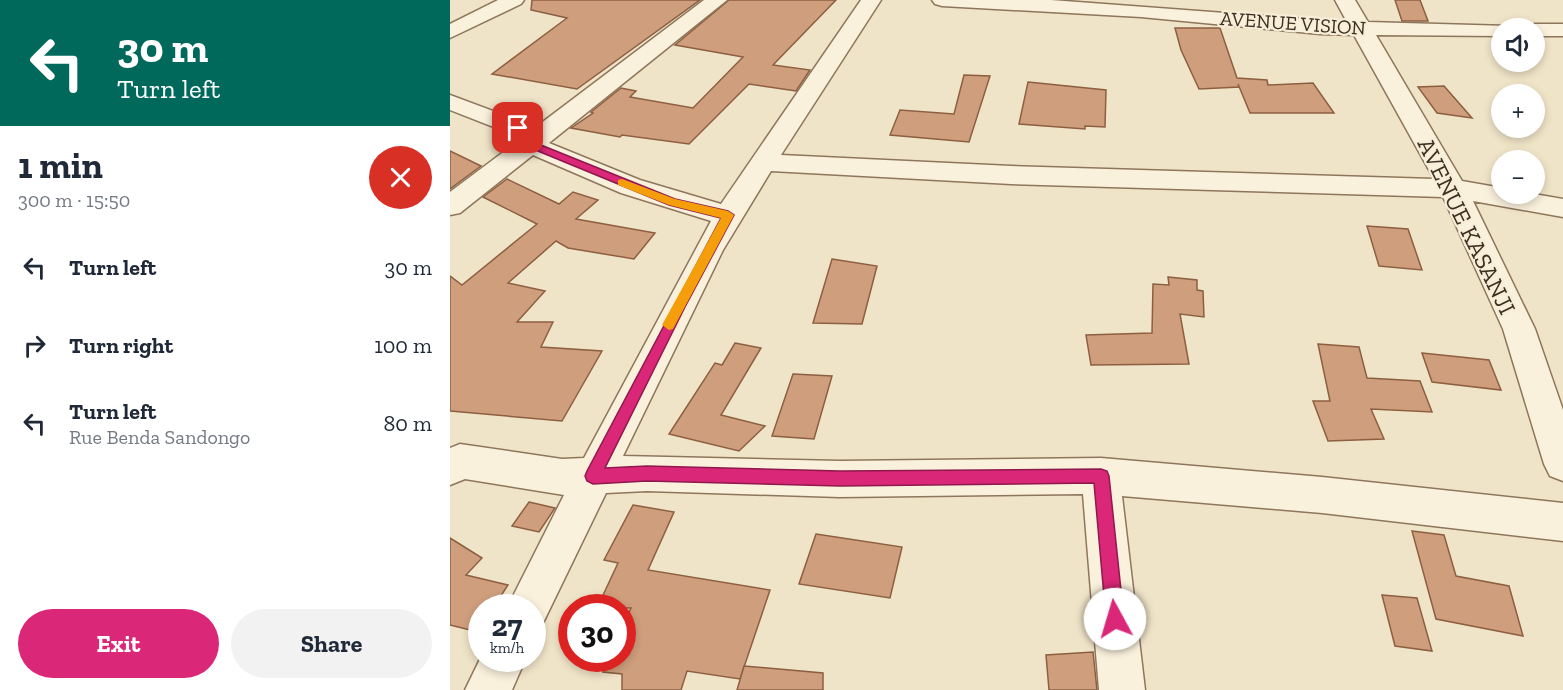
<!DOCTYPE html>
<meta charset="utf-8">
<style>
:root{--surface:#fff;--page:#f2f2f3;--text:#1f2937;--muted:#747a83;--accent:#db2777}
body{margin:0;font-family:"Zilla Slab",serif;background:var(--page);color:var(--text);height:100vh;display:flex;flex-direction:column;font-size:22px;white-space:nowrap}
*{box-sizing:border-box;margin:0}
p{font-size:20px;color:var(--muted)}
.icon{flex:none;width:33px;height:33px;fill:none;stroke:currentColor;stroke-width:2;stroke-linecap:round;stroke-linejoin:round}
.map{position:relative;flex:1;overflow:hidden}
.sheet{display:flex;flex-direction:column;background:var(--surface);width:450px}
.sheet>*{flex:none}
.guide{background:#00695c;color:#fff;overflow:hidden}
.buttons{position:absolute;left:1041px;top:18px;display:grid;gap:12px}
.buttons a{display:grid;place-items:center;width:54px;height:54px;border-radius:50%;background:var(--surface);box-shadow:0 3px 9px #0003;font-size:30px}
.speed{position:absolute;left:18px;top:594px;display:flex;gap:12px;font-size:30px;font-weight:700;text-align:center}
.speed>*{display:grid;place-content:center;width:78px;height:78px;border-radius:50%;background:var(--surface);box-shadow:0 3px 9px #0003;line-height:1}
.speed small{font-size:15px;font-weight:400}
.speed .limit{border:9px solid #d22;background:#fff;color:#111}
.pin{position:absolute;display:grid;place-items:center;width:51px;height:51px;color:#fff;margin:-26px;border-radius:12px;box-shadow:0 3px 9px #0006}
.me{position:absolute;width:66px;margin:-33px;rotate:354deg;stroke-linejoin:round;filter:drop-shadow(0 0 4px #0008)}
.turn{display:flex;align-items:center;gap:21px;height:126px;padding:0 18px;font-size:27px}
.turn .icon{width:78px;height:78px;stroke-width:2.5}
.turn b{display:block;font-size:42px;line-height:51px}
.round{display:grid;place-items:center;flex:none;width:63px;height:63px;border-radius:32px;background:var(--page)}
.overview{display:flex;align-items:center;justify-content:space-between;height:102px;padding:0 18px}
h1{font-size:36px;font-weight:700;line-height:45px}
.button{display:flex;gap:12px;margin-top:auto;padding:12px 18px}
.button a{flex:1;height:69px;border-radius:36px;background:var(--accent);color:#fff;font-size:24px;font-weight:700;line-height:69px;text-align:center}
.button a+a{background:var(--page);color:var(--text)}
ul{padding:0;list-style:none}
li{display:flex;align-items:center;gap:18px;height:78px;padding:0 18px}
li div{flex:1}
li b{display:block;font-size:22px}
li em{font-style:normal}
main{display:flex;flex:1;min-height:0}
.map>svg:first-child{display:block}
.building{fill:#cf9f7d;stroke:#8d5f41;stroke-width:1.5}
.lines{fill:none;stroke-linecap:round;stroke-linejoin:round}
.minor-casing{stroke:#8d765c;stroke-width:3}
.minor{fill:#faf1dc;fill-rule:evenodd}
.route{fill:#db2777;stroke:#8e194d;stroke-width:1.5}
.slow{fill:#f59e0b}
.labels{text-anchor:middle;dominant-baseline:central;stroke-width:4.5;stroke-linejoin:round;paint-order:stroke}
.far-street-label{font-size:20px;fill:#3d2e20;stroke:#f7eed8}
.street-label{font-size:24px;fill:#3d2e20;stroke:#f7eed8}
</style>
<main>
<section class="sheet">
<div class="guide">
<div class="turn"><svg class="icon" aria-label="left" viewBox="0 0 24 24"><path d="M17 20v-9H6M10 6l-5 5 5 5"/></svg><div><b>30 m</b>Turn left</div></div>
</div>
<div class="overview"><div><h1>1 min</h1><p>300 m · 15:50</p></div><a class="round" style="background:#d93025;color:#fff"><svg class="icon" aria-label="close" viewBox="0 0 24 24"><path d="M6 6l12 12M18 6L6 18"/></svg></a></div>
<ul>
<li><svg class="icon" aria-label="left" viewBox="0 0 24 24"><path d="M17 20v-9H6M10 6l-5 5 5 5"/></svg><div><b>Turn left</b></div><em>30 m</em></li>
<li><svg class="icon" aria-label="right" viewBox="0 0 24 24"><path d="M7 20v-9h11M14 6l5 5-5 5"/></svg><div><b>Turn right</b></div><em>100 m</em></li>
<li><svg class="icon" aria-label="left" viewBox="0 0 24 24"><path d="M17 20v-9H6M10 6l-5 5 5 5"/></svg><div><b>Turn left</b><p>Rue Benda Sandongo</p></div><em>80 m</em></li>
</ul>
<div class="button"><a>Exit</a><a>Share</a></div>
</section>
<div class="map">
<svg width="1113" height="690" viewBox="0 0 1113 690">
<rect width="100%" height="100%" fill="#f0e4c8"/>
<g class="building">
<path d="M82,0H250L127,89L42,74L117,18L81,10Z"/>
<path d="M279,0H386L323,65L360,70L346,91L299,84L239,144L172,135L170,137L121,128L143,113L141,112L171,88L186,91L180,97L243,108L293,57L225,45Z"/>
<path d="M945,0H970L978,21H952Z"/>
<path d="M725,28H770L787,78L817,80L818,85L863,83L884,113H800L788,84L789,87L749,89L731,50Z"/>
<path d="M514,75L540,76L519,142L440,135L450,110L504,114Z"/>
<path d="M578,82L656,90L655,127L635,126V129L569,124Z"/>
<path d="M994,86L1022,118L987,113L968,87Z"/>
<path d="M0,151L31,166L0,189Z"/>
<path d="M57,179L109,204L123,192L148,200L126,219L205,233L184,259L118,248L106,241L58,283L95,291L67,322H103L91,347L152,351L112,421L0,411V276L12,285L87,224L33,197Z"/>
<path d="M917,226L958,229L972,270L929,266Z"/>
<path d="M382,259L427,266L412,324L363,323Z"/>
<path d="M718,277L747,280V290L753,291L754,317L730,314L739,364L641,365L636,335L702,333L703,284L719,285Z"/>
<path d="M285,343L311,348L271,415L315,426L289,451L219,434L265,363L272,365Z"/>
<path d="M868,344L909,347L917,378L970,381L982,412L921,409L934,439L878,441L863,401H880Z"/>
<path d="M972,353L1039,360L1051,390L982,382Z"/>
<path d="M343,374L382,376L364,439L322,436Z"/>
<path d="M79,502L105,508L89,532L62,526Z"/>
<path d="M183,505L224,512L198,570L320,590L290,679L237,671L231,690H172V674L153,672L159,658H172V627L181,608H147L168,563L154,560Z"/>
<path d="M962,531L994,535L1006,576L1059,586L1073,636L986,619Z"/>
<path d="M366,534L452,547L440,598L349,584Z"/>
<path d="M0,538L32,558L16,575L58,585L43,608H32V633L0,625Z"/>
<path d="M932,595L967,598L982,651L945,646Z"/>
<path d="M643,652L647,690H599L596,655Z"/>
<path d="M294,666L373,673V690H287Z"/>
</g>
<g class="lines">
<defs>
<g id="minor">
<path d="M48,0H74L71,4L0,38V24Z"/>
<path d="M254,0H277L99,143L190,180L271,204L411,0H431L331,155L561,166L984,179L904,35L870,34L691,17L492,6L485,4L482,0H601L897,22L885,0H905L918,22L1059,26L1061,28H1052V36L926,35L1012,181L1052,188V194H1084L1113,199V217L1023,201L1085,329L1113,410V481L1100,476L1094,464L1053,329L993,197L561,184L321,171L273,250L173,456L390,461L651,458L872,477L1113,503V541L872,513L672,496L695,690H649L633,494L390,497L197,491L156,493L93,623L82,628V608H57L114,495L15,479L0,485V448L10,444L112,459L134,458L261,221L171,193L83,155L10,213L0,215V192L68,141L67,137L59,133L0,110V95L86,127Z"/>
<path d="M1084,24H1113V36H1084V28H1075Z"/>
<path d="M32,655V658H76L62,690H15Z"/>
</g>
</defs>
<use href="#minor" class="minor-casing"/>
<use href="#minor" class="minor"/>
</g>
<path class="route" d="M65,125H72L82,131L86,141L91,145L225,199L278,211L284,215L235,307L155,468L197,466L390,471L651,469L657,471L659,476L674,619L672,625L665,628L659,625L656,619L644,483L390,486L197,481L143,484L137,481L135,476L137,471L271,218L219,205L83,149L77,145L74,135L65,130Z"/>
<path class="slow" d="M172,179L225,199L278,211L284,215L223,329L219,330L212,325L271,218L219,205L168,185V180Z"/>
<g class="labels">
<g class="far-street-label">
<text transform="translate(843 23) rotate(4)">AVENUE VISION</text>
</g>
<g class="street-label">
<text transform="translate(1017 226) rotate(64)">AVENUE KASANJI</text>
</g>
</g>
</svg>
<div class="buttons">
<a><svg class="icon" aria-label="sound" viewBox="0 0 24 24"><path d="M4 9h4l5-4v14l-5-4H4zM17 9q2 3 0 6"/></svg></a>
<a>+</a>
<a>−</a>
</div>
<div class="speed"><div>27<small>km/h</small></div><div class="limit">30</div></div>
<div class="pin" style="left:68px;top:128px;background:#d93025"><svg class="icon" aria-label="arrive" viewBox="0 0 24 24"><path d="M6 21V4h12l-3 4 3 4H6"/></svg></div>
<svg class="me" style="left:665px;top:619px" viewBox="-20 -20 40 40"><circle r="19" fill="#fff"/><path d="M0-13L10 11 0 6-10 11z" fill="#db2777"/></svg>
</div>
</main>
